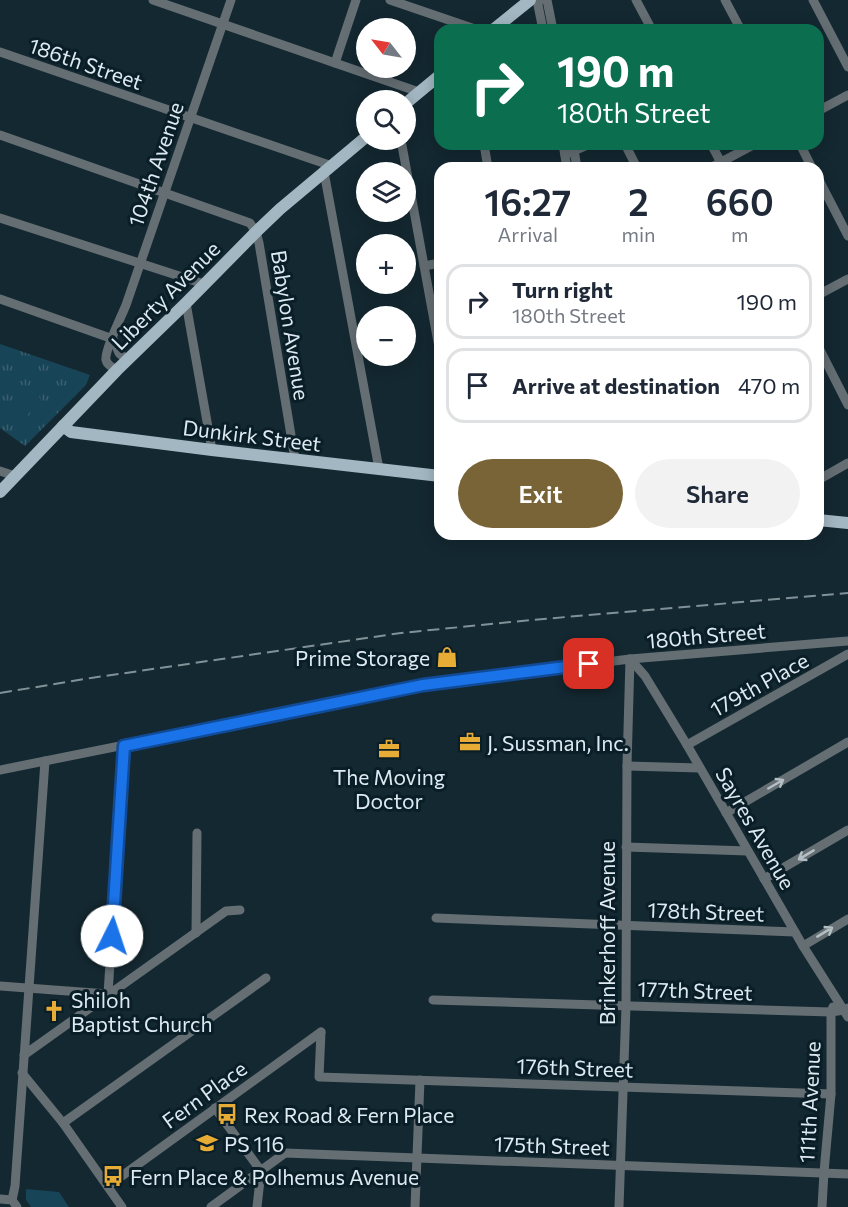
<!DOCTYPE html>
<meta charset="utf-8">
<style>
:root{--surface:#fff;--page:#f2f2f3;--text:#1f2937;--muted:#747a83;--line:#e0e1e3;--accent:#796437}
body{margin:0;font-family:Commissioner,sans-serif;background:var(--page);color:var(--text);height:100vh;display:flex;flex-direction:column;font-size:22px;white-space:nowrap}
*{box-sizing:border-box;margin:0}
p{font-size:20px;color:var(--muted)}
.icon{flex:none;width:33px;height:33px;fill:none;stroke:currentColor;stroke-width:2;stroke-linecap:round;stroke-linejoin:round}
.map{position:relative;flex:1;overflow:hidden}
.drawer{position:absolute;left:434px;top:162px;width:390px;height:378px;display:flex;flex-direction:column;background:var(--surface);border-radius:18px;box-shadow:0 3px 15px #0003}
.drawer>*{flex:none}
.hud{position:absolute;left:434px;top:24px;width:390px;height:126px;border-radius:18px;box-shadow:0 3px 15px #0003;background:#0b6e4f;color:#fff;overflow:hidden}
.needle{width:39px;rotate:301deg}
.buttons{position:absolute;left:356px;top:18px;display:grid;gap:12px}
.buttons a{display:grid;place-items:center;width:60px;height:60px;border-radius:50%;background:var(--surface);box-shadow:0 3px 15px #0003;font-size:30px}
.pin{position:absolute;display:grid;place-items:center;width:51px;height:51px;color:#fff;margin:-26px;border-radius:12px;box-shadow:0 3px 9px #0006}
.me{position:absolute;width:66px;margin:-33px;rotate:4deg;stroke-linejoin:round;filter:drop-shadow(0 0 4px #0008)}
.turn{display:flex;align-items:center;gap:21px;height:126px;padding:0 24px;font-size:27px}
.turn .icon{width:78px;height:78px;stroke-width:2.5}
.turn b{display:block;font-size:42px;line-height:51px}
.eta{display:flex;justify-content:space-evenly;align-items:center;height:102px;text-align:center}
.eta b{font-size:36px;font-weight:600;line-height:42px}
.action{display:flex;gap:12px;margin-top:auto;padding:12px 24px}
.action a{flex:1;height:69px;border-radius:36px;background:var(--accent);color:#fff;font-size:24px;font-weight:600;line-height:69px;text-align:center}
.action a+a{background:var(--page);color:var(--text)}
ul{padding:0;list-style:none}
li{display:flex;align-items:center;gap:18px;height:75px;margin:0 12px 9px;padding:0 12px;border:3px solid var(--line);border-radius:18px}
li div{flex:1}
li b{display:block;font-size:22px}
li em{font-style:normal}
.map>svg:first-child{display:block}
.park{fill:url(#park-tufts)}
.garden{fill:#184457}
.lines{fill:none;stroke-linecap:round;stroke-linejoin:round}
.minor{stroke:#646e73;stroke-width:9}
.major{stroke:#a3b7c2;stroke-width:12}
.rail{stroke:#819198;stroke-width:2;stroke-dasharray:12 6;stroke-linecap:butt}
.oneway{stroke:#b3bfc5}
.route-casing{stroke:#114b97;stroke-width:15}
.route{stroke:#1a73e8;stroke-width:10}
.labels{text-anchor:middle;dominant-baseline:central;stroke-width:6;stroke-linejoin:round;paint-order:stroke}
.street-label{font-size:21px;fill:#deeaf1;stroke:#0a1e27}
.poi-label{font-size:21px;fill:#deeaf1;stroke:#0a1e27;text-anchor:start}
</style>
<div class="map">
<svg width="848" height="1207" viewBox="0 0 848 1207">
<defs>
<pattern id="park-tufts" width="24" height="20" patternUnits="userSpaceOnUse" patternTransform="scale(1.5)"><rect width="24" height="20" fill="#184457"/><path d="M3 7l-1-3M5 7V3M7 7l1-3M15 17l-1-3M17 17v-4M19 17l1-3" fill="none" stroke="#395f70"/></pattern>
</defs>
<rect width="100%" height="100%" fill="#142831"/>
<path class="park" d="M0,344L90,375L86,385L25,446L0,428Z"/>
<g class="garden">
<path d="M22,385C32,388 37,391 41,400L22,421L11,403L15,392Z"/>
<path d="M26,1189L59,1192L69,1207H31L26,1200Z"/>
</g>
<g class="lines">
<g class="minor">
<path d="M153,0L419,92"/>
<path d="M390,0L478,30"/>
<path d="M539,0L538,5L543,30"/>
<path d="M547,0L553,30"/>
<path d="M636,0L652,30"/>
<path d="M725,0L741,30"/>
<path d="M813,0L848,67"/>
<path d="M0,52L332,166"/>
<path d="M335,63L356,0"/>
<path d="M818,111L848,95"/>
<path d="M0,135L250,223L256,232L259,243L295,459"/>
<path d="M401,140L440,353"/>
<path d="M484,144L488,168"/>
<path d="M563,144L567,168"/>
<path d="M573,144L577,168"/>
<path d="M625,144L637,168"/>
<path d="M711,144L724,168"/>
<path d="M800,144L812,168"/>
<path d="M565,155L590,144"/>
<path d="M710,168L755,144"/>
<path d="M324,172L379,469"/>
<path d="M818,178L848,236"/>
<path d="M0,218L204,284"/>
<path d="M424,266L440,263"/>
<path d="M818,295L848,279"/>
<path d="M0,299L113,339"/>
<path d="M186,303L212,450"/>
<path d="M113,339L119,353L127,360"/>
<path d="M818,346L848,405"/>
<path d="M117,370C113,368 107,365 106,360C104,352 122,315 126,305L231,0"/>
<path d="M0,471L15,476"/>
<path d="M818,480L848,463"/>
<path d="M630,659L645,676L687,745L803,946L848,1017"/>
<path d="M687,745L848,654"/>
<path d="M627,766L700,768"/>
<path d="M0,770L423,685L630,659L848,641"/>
<path d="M726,813L848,742"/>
<path d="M626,847L748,851"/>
<path d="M764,879L848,830"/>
<path d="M436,918L795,932"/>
<path d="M196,933L197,833"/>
<path d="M803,946L848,919"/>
<path d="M0,986L108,994"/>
<path d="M108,994L124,745"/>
<path d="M433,1000L831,1012L844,1010L848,1008"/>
<path d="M321,1032L319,1077L831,1094"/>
<path d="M24,1055L226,911L240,910"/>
<path d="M22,1073L63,1123L122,1207"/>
<path d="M215,1108L261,1171"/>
<path d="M63,1123L266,978"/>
<path d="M108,1186L321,1032"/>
<path d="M0,1199L12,1200L17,1207"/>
<path d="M12,1200L15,1186L45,761"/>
<path d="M211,1207L285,1153L848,1174"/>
<path d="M257,1207L261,1171"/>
<path d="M415,1207L420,1080"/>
<path d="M619,1207L626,1006L627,766L630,659"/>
<path d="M822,1207L824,1172L831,1094V1012L833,1007"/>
</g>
<g class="major">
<path d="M493,30L530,0"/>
<path d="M405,104L440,75"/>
<path d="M63,426L71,432L212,450L440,476"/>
<path d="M0,492L117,370L186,303L256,232L280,209L366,137"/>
<path d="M818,520L848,523"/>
</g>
<path class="rail" d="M0,693L91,678L401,633L531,620L848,593"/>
</g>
<defs><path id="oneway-shaft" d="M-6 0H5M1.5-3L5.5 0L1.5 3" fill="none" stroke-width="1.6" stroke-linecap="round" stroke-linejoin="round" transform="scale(1.5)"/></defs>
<g class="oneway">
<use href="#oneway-shaft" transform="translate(776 784) rotate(-30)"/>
<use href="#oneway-shaft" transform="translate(806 855) rotate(149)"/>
<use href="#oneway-shaft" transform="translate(825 932) rotate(-31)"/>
</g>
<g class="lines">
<defs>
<path id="route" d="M112,936L124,746L423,685L589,664"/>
</defs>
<use href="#route" class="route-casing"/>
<use href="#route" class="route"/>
</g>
<defs>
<symbol id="shop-bare" viewBox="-9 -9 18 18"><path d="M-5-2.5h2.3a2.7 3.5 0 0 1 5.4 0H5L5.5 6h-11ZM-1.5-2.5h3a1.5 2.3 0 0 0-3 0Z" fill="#e7ac36" stroke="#0a1e27" stroke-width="2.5" paint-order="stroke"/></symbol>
<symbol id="office-bare" viewBox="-9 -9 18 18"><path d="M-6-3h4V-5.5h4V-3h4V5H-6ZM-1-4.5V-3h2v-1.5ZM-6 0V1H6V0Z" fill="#e7ac36" stroke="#0a1e27" stroke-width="2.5" paint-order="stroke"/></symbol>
<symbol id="church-bare" viewBox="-9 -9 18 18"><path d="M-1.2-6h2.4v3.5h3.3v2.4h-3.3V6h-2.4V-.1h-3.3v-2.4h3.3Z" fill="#e7ac36" stroke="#0a1e27" stroke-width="2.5" paint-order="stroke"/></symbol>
<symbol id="bus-bare" viewBox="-9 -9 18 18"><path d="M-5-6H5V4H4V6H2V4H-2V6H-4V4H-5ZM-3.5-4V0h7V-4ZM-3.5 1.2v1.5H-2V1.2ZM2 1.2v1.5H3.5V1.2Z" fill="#e7ac36" stroke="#0a1e27" stroke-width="2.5" paint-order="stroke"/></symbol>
<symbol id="school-bare" viewBox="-9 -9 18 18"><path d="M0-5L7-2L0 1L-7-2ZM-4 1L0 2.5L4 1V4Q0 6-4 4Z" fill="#e7ac36" stroke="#0a1e27" stroke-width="2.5" paint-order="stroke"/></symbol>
</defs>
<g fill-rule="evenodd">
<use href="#shop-bare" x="432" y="642" width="30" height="30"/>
<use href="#office-bare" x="455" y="727" width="30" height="30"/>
<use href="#office-bare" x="374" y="734" width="30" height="30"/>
<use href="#church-bare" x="39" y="996" width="30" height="30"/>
<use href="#bus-bare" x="212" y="1099" width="30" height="30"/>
<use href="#school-bare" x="192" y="1128" width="30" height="30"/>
<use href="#bus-bare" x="98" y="1161" width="30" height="30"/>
</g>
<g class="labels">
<g class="street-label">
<text transform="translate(86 63) rotate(19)">186th Street</text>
<text transform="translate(155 164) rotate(-71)">104th Avenue</text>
<text transform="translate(165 295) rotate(-45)">Liberty Avenue</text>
<text transform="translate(291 325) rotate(81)">Babylon Avenue</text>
<text transform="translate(252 435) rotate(7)">Dunkirk Street</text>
<text transform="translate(706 635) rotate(-5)">180th Street</text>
<text transform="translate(759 684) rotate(-29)">179th Place</text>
<text transform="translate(756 828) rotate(60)">Sayres Avenue</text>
<text transform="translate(706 911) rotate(2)">178th Street</text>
<text transform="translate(606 933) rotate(-90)">Brinkerhoff Avenue</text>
<text transform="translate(695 990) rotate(2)">177th Street</text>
<text transform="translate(575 1067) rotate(2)">176th Street</text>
<text transform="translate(204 1094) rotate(-36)">Fern Place</text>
<text transform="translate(809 1102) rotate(-87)">111th Avenue</text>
<text transform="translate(552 1145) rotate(2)">175th Street</text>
</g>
<g class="poi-label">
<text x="430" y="657" text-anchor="end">Prime Storage</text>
<text x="487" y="742">J. Sussman, Inc.</text>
<text x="389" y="776" text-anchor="middle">The Moving<tspan x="389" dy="24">Doctor</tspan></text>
<text x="71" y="999">Shiloh<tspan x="71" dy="24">Baptist Church</tspan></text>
<text x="244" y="1114">Rex Road &amp; Fern Place</text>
<text x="224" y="1143">PS 116</text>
<text x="130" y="1176">Fern Place &amp; Polhemus Avenue</text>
</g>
</g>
</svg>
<div class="buttons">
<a><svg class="needle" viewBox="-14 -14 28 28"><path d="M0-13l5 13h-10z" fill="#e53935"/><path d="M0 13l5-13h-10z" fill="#747a83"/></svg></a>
<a><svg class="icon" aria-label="search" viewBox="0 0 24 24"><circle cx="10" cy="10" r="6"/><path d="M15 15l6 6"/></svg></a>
<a><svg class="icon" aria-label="layers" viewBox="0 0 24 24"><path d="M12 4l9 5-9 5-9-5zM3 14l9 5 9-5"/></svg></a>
<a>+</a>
<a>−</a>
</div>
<div class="pin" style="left:589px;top:664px;background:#d93025"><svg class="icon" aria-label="arrive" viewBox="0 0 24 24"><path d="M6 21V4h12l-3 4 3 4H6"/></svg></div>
<svg class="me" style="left:112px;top:936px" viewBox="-20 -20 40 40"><circle r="19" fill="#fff"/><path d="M0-13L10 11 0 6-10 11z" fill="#1a73e8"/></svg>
<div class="hud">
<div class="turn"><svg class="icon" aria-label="right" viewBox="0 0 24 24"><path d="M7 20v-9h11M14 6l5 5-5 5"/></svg><div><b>190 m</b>180th Street</div></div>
</div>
<section class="drawer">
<div class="eta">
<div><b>16:27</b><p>Arrival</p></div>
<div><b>2</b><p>min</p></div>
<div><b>660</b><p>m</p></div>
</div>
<ul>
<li><svg class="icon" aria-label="right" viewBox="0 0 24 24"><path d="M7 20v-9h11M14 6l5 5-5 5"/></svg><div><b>Turn right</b><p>180th Street</p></div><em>190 m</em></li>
<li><svg class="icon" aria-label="arrive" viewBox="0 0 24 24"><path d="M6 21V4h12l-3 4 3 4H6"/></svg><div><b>Arrive at destination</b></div><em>470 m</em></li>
</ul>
<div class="action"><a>Exit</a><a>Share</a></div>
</section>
</div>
